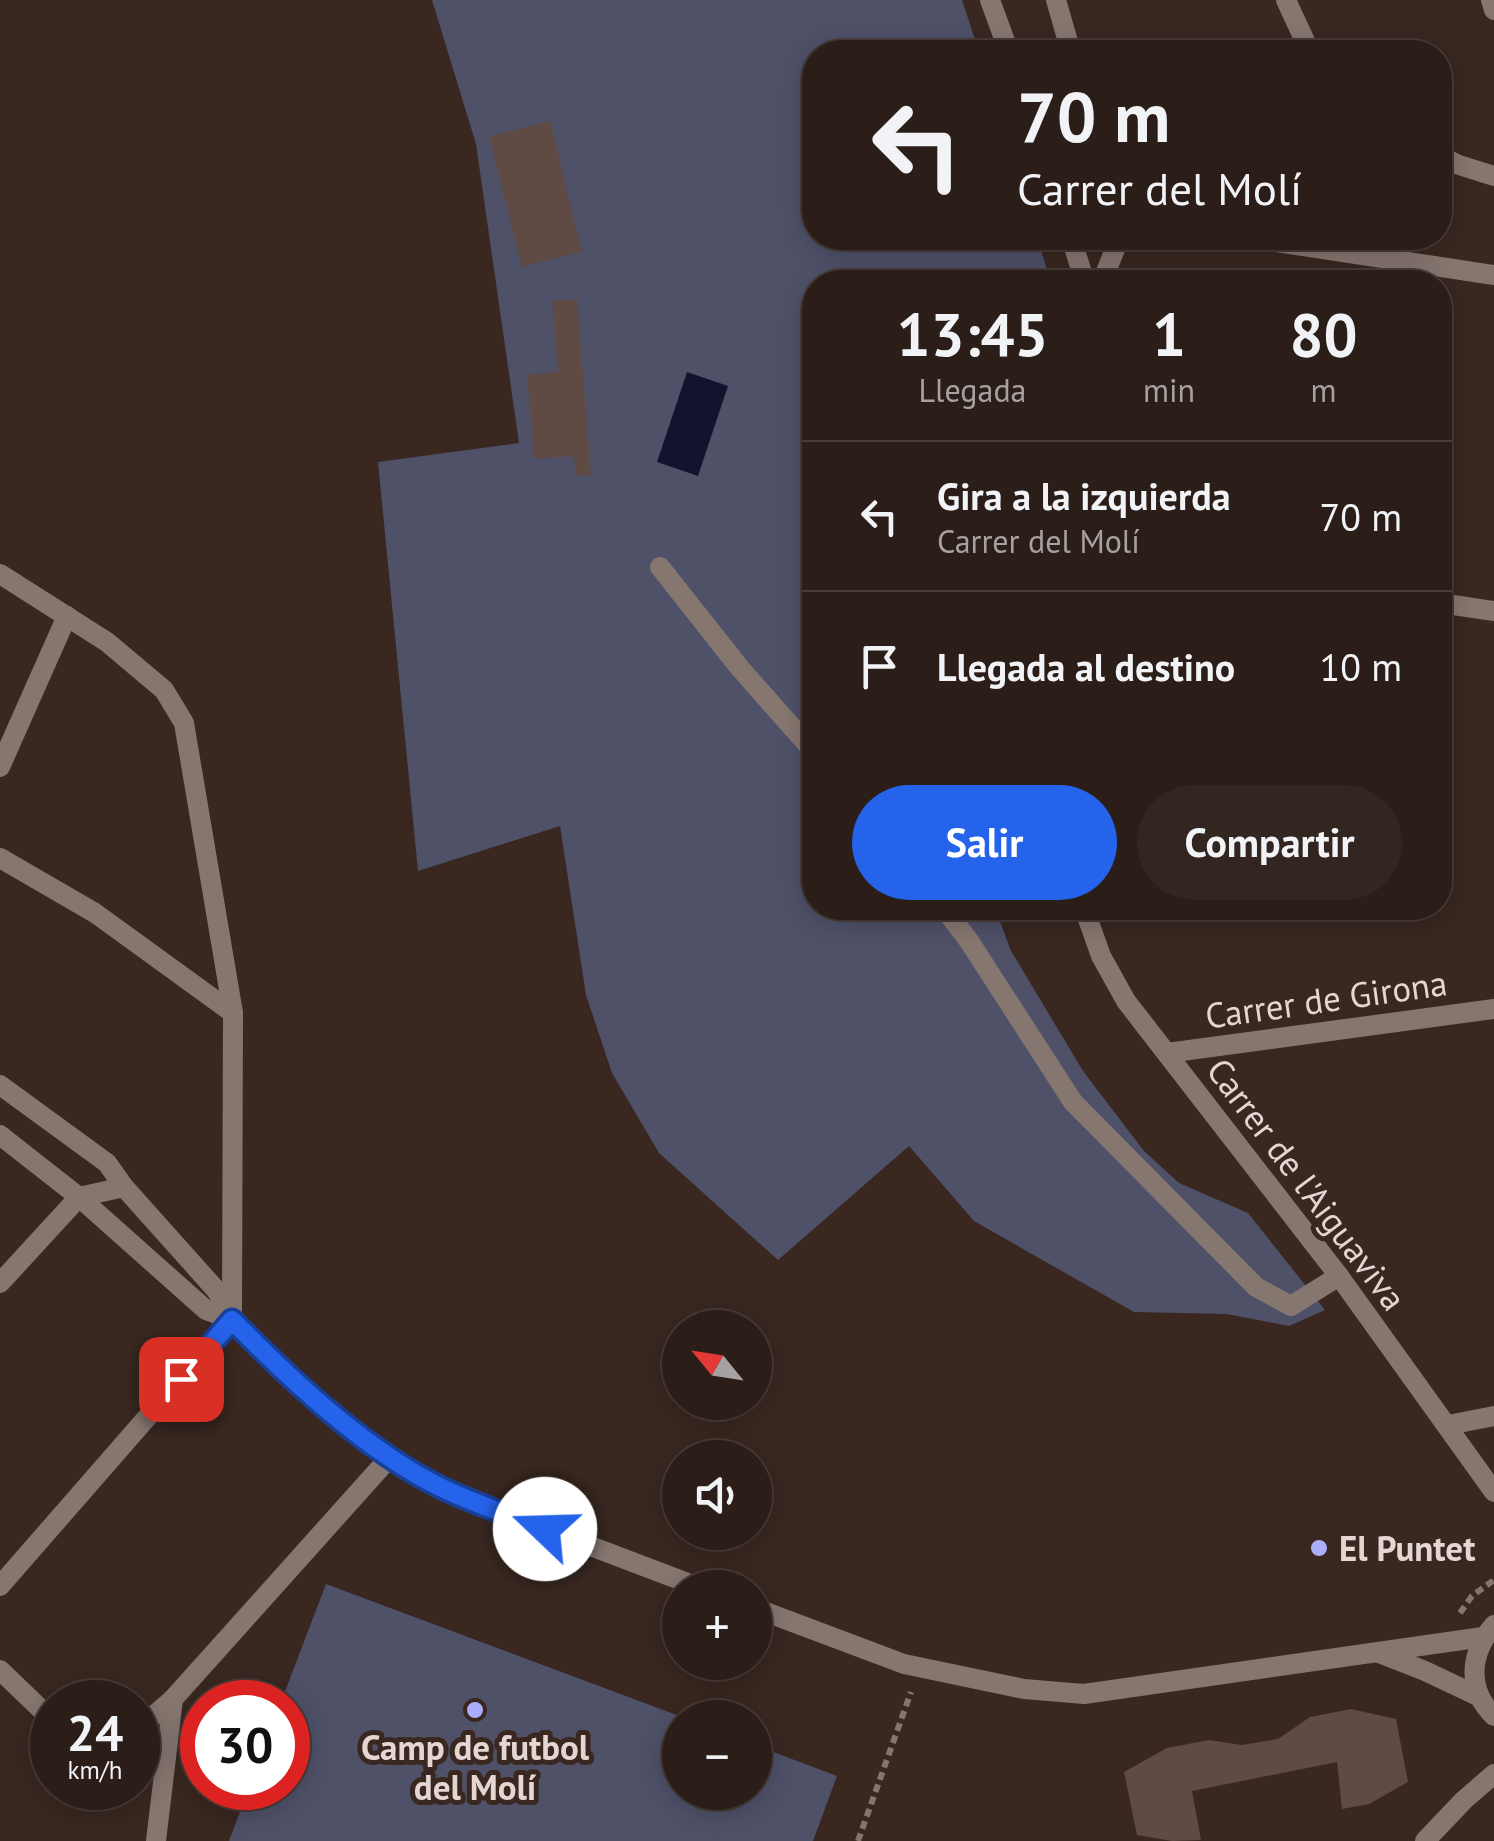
<!DOCTYPE html>
<html lang="es">
<meta charset="utf-8">
<style>
:root{--surface:#2b1d18;--page:#332621;--text:#f1f3f6;--muted:#a6a2a2;--line:#473b37;--accent:#2563eb}
body{margin:0;font-family:"PT Sans",sans-serif;background:var(--page);color:var(--text);height:100vh;display:flex;flex-direction:column;font-size:38px;white-space:nowrap}
*{box-sizing:border-box;margin:0}
p{font-size:32px;color:var(--muted)}
.icon{flex:none;width:55px;height:55px;fill:none;stroke:currentColor;stroke-width:2;stroke-linecap:round;stroke-linejoin:round}
.map{position:relative;flex:1;overflow:hidden}
.side{position:absolute;left:802px;top:270px;width:650px;height:650px;display:flex;flex-direction:column;background:var(--surface);border-radius:40px;box-shadow:0 5px 25px #0003,0 0 0 2px var(--line)}
.side>*{flex:none}
.top-card{position:absolute;left:802px;top:40px;width:650px;height:210px;border-radius:40px;box-shadow:0 5px 25px #0003,0 0 0 2px var(--line);background:#2b1d18;color:var(--text);overflow:hidden}
.needle{width:65px;rotate:300deg}
.tools{position:absolute;left:662px;top:1310px;display:grid;gap:20px}
.tools a{display:grid;place-items:center;width:110px;height:110px;border-radius:50%;background:var(--surface);box-shadow:0 5px 25px #0003,0 0 0 2px var(--line);font-size:50px}
.speed{position:absolute;left:30px;top:1680px;display:flex;gap:20px;font-size:50px;font-weight:700;text-align:center}
.speed>*{display:grid;place-content:center;width:130px;height:130px;border-radius:50%;background:var(--surface);box-shadow:0 5px 25px #0003,0 0 0 2px var(--line);line-height:1}
.speed small{font-size:25px;font-weight:400}
.speed .limit{border:15px solid #d22;background:#fff;color:#111}
.pin{position:absolute;display:grid;place-items:center;width:85px;height:85px;color:#fff;margin:-42px;border-radius:20px;box-shadow:0 5px 15px #0006}
.me{position:absolute;width:110px;margin:-55px;rotate:291deg;stroke-linejoin:round;filter:drop-shadow(0 0 8px #0008)}
.turn{display:flex;align-items:center;gap:35px;height:210px;padding:0 50px;font-size:45px}
.turn .icon{width:130px;height:130px;stroke-width:2.5}
.turn b{display:block;font-size:70px;line-height:85px}
.eta{display:flex;justify-content:space-evenly;align-items:center;height:170px;text-align:center}
.eta b{font-size:60px;font-weight:600;line-height:70px}
.action{display:flex;gap:20px;margin-top:auto;padding:20px 50px}
.action a{flex:1;height:115px;border-radius:60px;background:var(--accent);color:#fff;font-size:40px;font-weight:600;line-height:115px;text-align:center}
.action a+a{background:var(--page);color:var(--text)}
ul{padding:0;list-style:none}
li{display:flex;align-items:center;gap:30px;height:150px;padding:0 50px;border-top:2px solid var(--line)}
li div{flex:1}
li b{display:block;font-size:38px}
li em{font-style:normal}
.map>svg:first-child{display:block}
.green{fill:#4f5169}
.water{fill:#13132d}
.building{fill:#5f4b43}
.lines{fill:none;stroke-linecap:round;stroke-linejoin:round}
.path{stroke:#857570;stroke-width:6;stroke-dasharray:8 5;stroke-linecap:butt}
.service{stroke:#867670;stroke-width:20}
.minor{stroke:#867670;stroke-width:20}
.route-casing{stroke:#184099;stroke-width:25}
.route{stroke:#2563eb;stroke-width:18}
.poi-dot{fill:#abaffb;stroke:#392720;stroke-width:4}
.labels{text-anchor:middle;dominant-baseline:central;stroke-width:10;stroke-linejoin:round;paint-order:stroke}
.street-label{font-size:35px;fill:#e4d7d3;stroke:#392720}
.poi-label{font-size:35px;font-weight:bold;fill:#e4d7d3;stroke:#392720;text-anchor:start}
</style>
<div class="map">
<svg width="1494" height="1841" viewBox="0 0 1494 1841">
<rect width="100%" height="100%" fill="#392720"/>
<g class="green">
<path d="M432,0H962L979,52H815V238H1037L1051,282H815V908H995L1011,951L1083,1071L1144,1151L1179,1183L1248,1213L1325,1310L1289,1326L1227,1314L1134,1312L974,1221L909,1146L778,1260L659,1153L612,1073L586,995L560,826L418,871L378,462L519,443L476,144Z"/>
<path d="M326,1584L682,1717L680,1718V1792H755V1745L837,1776L813,1841H229L249,1788H288V1702H281Z"/>
</g>
<path class="water" d="M687,372L728,386L698,476L657,462Z"/>
<g class="building">
<path d="M550,121L582,252L522,267L489,136Z"/>
<path d="M577,299L591,475L576,476L574,456L534,459L527,375L558,372L552,301Z"/>
<path d="M1351,1709L1396,1719L1408,1782L1369,1804L1342,1809L1337,1762L1192,1791L1201,1840L1172,1841L1137,1835L1124,1772L1167,1748L1209,1740L1242,1745L1278,1739L1310,1717Z"/>
</g>
<g class="lines">
<g class="path">
<path d="M1460,1613L1472,1596L1494,1580"/>
<path d="M858,1841L911,1692"/>
</g>
<g class="service">
<path d="M660,567L739,667L815,753"/>
<path d="M944,908L969,941L1073,1102L1256,1287L1291,1306L1339,1276"/>
</g>
<g class="minor">
<path d="M990,0L1009,52"/>
<path d="M1056,0L1071,52"/>
<path d="M1286,0L1310,52"/>
<path d="M1491,0L1494,10"/>
<path d="M1440,156L1459,165L1494,176"/>
<path d="M1071,238L1085,282"/>
<path d="M1250,238L1494,275"/>
<path d="M1102,282L1115,249L1116,238"/>
<path d="M0,574L107,642L164,690L184,723L233,1013L232,1313"/>
<path d="M1440,603L1494,611"/>
<path d="M0,767L67,616"/>
<path d="M0,858L95,913L233,1013"/>
<path d="M1084,908L1101,956L1126,1001L1339,1276L1494,1492"/>
<path d="M1167,1053L1494,1009"/>
<path d="M0,1085L107,1163L124,1187L217,1291L232,1320L310,1396L390,1457L442,1488L514,1517L701,1588"/>
<path d="M0,1135L79,1197L206,1310L232,1320"/>
<path d="M0,1283L79,1197L124,1187"/>
<path d="M1448,1425L1494,1416"/>
<path d="M0,1586L232,1320"/>
<path d="M755,1608L904,1664L1024,1689L1084,1694L1483,1637"/>
<path d="M1494,1625C1470,1653 1466,1689 1494,1716"/>
<path d="M1379,1653L1425,1671L1480,1697"/>
<path d="M0,1670L52,1720"/>
<path d="M138,1729L173,1699"/>
<path d="M156,1841L173,1699L390,1457"/>
<path d="M1425,1841L1464,1800L1494,1774"/>
</g>
</g>
<g class="lines">
<defs>
<path id="route" d="M181,1379L232,1320C291,1380 367,1452 444,1489C476,1504 511,1516 545,1529"/>
</defs>
<use href="#route" class="route-casing"/>
<use href="#route" class="route"/>
</g>
<g class="poi-dot">
<circle cx="1319" cy="1548" r="10"/>
<circle cx="475" cy="1710" r="10"/>
</g>
<g class="labels">
<g class="street-label">
<text transform="translate(1326 999) rotate(-8)">Carrer de Girona</text>
<text transform="translate(1307 1184) rotate(53)">Carrer de l'Aiguaviva</text>
</g>
<g class="poi-label">
<text x="1339" y="1548">El Puntet</text>
<text x="475" y="1747" text-anchor="middle">Camp de futbol<tspan x="475" dy="40">del Molí</tspan></text>
</g>
</g>
</svg>
<div class="tools">
<a><svg class="needle" viewBox="-14 -14 28 28"><path d="M0-13l5 13h-10z" fill="#e53935"/><path d="M0 13l5-13h-10z" fill="#a6a2a2"/></svg></a>
<a><svg class="icon" aria-label="sound" viewBox="0 0 24 24"><path d="M4 9h4l5-4v14l-5-4H4zM17 9q2 3 0 6"/></svg></a>
<a>+</a>
<a>−</a>
</div>
<div class="speed"><div>24<small>km/h</small></div><div class="limit">30</div></div>
<div class="pin" style="left:181px;top:1379px;background:#d93025"><svg class="icon" aria-label="arrive" viewBox="0 0 24 24"><path d="M6 21V4h12l-3 4 3 4H6"/></svg></div>
<svg class="me" style="left:545px;top:1529px" viewBox="-20 -20 40 40"><circle r="19" fill="#fff"/><path d="M0-13L10 11 0 6-10 11z" fill="#2563eb"/></svg>
<div class="top-card">
<div class="turn"><svg class="icon" aria-label="left" viewBox="0 0 24 24"><path d="M17 20v-9H6M10 6l-5 5 5 5"/></svg><div><b>70 m</b>Carrer del Molí</div></div>
</div>
<section class="side">
<div class="eta">
<div><b>13:45</b><p>Llegada</p></div>
<div><b>1</b><p>min</p></div>
<div><b>80</b><p>m</p></div>
</div>
<ul>
<li><svg class="icon" aria-label="left" viewBox="0 0 24 24"><path d="M17 20v-9H6M10 6l-5 5 5 5"/></svg><div><b>Gira a la izquierda</b><p>Carrer del Molí</p></div><em>70 m</em></li>
<li><svg class="icon" aria-label="arrive" viewBox="0 0 24 24"><path d="M6 21V4h12l-3 4 3 4H6"/></svg><div><b>Llegada al destino</b></div><em>10 m</em></li>
</ul>
<div class="action"><a>Salir</a><a>Compartir</a></div>
</section>
</div>
